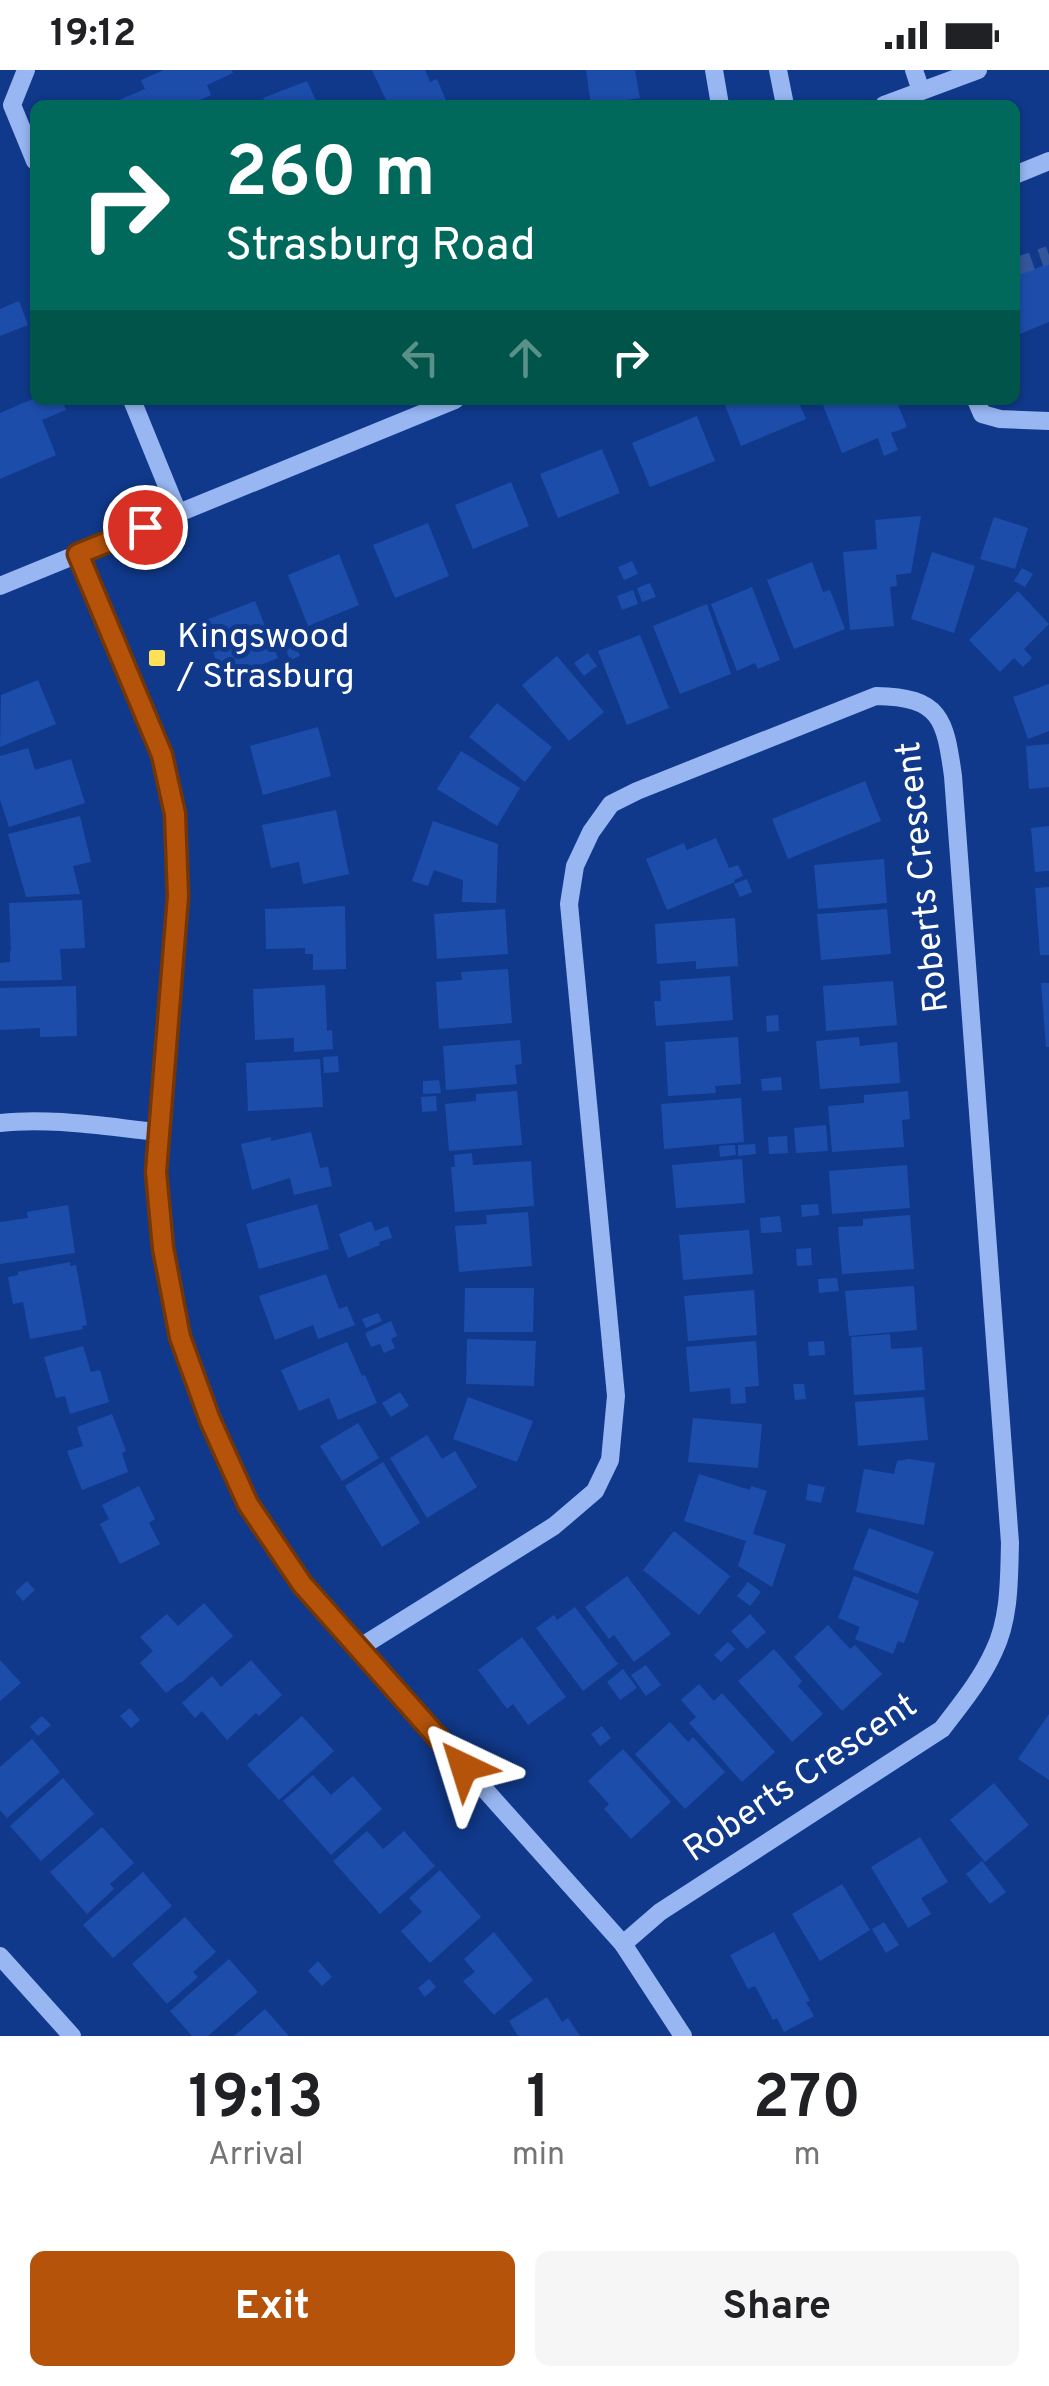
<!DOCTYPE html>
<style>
:root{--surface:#fff;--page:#f6f6f6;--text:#202124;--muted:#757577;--accent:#b45309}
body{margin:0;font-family:Overpass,sans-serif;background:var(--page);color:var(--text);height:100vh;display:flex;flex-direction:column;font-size:38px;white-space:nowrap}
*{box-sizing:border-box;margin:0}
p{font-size:32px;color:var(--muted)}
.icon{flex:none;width:55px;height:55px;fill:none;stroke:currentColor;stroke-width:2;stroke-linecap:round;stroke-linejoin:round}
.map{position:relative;height:1966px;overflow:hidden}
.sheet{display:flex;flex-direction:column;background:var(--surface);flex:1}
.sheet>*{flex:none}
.top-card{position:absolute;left:30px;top:30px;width:990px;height:305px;border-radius:15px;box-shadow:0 2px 8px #0004;background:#00695c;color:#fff;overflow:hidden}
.pin{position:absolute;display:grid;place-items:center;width:85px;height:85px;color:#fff;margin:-42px;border:5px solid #fff;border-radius:50%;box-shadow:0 2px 10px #0007}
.me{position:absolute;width:110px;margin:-55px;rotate:319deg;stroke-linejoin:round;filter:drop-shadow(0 0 8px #0008)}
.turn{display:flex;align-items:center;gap:35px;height:210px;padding:0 30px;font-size:45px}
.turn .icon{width:130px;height:130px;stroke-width:2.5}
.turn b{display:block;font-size:70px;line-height:85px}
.lanes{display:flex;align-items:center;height:95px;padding:0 30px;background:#0003;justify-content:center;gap:50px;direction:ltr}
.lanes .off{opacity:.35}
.eta{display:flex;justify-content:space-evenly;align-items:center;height:170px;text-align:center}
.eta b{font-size:60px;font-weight:700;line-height:70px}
.cta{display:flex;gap:20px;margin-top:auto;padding:20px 30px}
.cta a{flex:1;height:115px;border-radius:15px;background:var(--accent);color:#fff;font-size:40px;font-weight:700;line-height:115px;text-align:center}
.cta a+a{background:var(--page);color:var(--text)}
.status{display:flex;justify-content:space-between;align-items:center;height:70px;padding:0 50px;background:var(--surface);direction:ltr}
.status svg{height:28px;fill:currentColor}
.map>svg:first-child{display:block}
.building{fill:#1d4dab}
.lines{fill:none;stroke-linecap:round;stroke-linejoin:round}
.minor-tunnel{stroke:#34579c;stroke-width:18;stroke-dasharray:18 9;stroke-linecap:butt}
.minor{stroke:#97b6f2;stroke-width:18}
.route-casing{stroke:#753606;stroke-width:25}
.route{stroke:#b45309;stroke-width:18}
.poi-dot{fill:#ffe157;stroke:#10398b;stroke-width:4}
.labels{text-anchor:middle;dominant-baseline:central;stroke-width:10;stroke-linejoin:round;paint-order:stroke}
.poi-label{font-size:35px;fill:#fff;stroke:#10398b;text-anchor:start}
.street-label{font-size:35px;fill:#fff;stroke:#10398b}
</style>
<div class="status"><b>19:12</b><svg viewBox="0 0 49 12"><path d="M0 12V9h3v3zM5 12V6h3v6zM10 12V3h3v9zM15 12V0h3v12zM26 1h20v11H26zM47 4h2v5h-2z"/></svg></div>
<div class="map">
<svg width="1049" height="1966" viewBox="0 0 1049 1966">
<rect width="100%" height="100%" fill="#10398b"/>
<g class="building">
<path d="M164,0H232L233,3L207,15L211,25L189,35H107L145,19L141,10Z"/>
<path d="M372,0H425L430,12L437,9L448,35H396L393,30L387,32Z"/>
<path d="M586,0H635L640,28L591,35Z"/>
<path d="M307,11L318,35H266L263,28Z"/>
<path d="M1049,193V252L1015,266V207Z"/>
<path d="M19,231L28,255L0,266V239Z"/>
<path d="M35,328V330H62L66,340L42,350L56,385L0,409V343Z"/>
<path d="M723,330H798L806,349L741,376Z"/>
<path d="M821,330H896L907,357L891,363L898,380L884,386L878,368L842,383Z"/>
<path d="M697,346L715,391L650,417L632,373Z"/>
<path d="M602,379L620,423L558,448L540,404Z"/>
<path d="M511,412L529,456L473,479L455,435Z"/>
<path d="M921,446L911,503L896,505L897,516L890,517L894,556L850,560L843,482L877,479L875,450Z"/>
<path d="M994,447L1028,458L1015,499L980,489Z"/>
<path d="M428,453L449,506L395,528L373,475Z"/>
<path d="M932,482L975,496L954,563L911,549Z"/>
<path d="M339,484L359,535L308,556L288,505Z"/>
<path d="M632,491L638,504L624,510L618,497Z"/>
<path d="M812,492L823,522L830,520L845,559L794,579L767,510Z"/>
<path d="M1022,498L1033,504L1025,517L1014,511Z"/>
<path d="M650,513L656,527L642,532L637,518Z"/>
<path d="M752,517L780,590L758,599L755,593L737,601L711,534Z"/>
<path d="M633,520L638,534L622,540L617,526Z"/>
<path d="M1018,521L1049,554L1024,579L1032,588L1023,597L1014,588L1000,602L969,570Z"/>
<path d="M255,531L278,588L224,610L201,552Z"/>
<path d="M707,534L731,604L680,624L653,556Z"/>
<path d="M640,565L669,638L627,655L598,581Z"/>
<path d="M294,571L300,586L290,590L284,576Z"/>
<path d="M588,583L597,596L584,606L574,593Z"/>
<path d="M557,586L604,642L569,671L522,615Z"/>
<path d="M38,610L56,654L0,677L1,625Z"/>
<path d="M1049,614V661L1028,669L1013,627Z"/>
<path d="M497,633L552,677L525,712L469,667Z"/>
<path d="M318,657L331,706L263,725L250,676Z"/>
<path d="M1049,674V717L1029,719L1026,676Z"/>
<path d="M28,678L35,700L71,689L85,733L9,757L0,730V686Z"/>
<path d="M461,681L520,718L497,756L437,719Z"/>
<path d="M865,711L881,751L788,789L772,749Z"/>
<path d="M336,740L349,804L303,814L299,792L271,798L262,755Z"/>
<path d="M80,746L91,792L73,796L80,824L26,827L8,764Z"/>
<path d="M433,751L498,774L496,833L462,832L463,810L434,800L428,816L412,811Z"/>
<path d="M1049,756V801L1035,802L1031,758Z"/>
<path d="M716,768L729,798L738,795L743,806L734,810L735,812L667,840L646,789L684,773L687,780Z"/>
<path d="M884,789L887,833L818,839L814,795Z"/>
<path d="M747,809L752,822L740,827L734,814Z"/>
<path d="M1049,817V885H1040L1035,818Z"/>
<path d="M82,830L85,878L60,879L62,910L0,911V893L10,892V881H11L9,833Z"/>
<path d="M345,836L346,899L313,900V884H305V878L266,879L265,839Z"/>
<path d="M505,839L508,884L437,889L434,844Z"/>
<path d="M887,839L891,884L821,890L817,844Z"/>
<path d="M735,848L738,896L696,899V891L657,894L655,854Z"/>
<path d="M508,899L512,953L439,959L436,912L462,910L461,902Z"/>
<path d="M730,906L733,950L656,956L654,931H661L660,911Z"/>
<path d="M893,911L897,955L826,961L823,916Z"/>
<path d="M1041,913H1049V977H1046Z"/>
<path d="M325,915L327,961L332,960L333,979L294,982V968L255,970L253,919Z"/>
<path d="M76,916L77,966L40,967V958L0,960V918Z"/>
<path d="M778,945L779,961L767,962L766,946Z"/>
<path d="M738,967L741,1014L715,1016L716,1023L668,1026L665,972Z"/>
<path d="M859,967L860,976L897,972L900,1013L820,1019L816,971Z"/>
<path d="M520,970L522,994L515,995L517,1014L446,1020L443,976Z"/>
<path d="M338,986L339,1002L324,1003L323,987Z"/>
<path d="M320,989L323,1037L248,1041L246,993Z"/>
<path d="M781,1007L782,1020L762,1021L761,1009Z"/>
<path d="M439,1010L441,1023L423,1024V1011Z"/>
<path d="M517,1021L522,1075L449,1081L445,1034L476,1031V1024Z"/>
<path d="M908,1021L910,1049L902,1050L904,1077L832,1082L828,1036L864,1033V1025Z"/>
<path d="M436,1026L437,1041L422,1042L421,1027Z"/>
<path d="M741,1028L744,1072L664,1079L661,1034Z"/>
<path d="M826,1055L828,1081L796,1083L794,1058Z"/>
<path d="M311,1062L320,1098L328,1097L332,1116L294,1125L290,1108L252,1120L241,1074L271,1067V1071Z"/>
<path d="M787,1066L788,1083L769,1084L768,1067Z"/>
<path d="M755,1074L756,1084L738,1086V1075Z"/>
<path d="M735,1075L736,1085L720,1087L719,1076Z"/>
<path d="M472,1083L473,1095L531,1091L534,1136L455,1142L451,1097H455L454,1085Z"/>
<path d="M742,1089L745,1133L676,1138L672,1095Z"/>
<path d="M907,1095L910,1138L832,1144L829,1101Z"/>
<path d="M317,1134L329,1179L259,1199L246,1154Z"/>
<path d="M818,1134L819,1145L802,1147L801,1135Z"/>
<path d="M68,1135L75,1183L0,1194V1152L28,1148L27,1142Z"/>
<path d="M528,1142L532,1196L459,1202L455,1156L487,1154L486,1145Z"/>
<path d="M910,1145L914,1199L842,1204L838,1157L863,1156V1149Z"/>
<path d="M780,1146L782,1162L761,1163L760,1148Z"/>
<path d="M371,1151L375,1161L388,1156L392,1168L379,1172L380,1175L348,1188L339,1164Z"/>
<path d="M749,1160L753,1204L683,1210L679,1165Z"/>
<path d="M811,1178L812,1195L797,1196L796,1179Z"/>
<path d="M70,1192V1196L76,1195L87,1255L82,1256L83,1259L30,1269L23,1232L13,1234L8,1207L18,1205V1202Z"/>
<path d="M326,1204L339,1239L347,1236L355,1255L318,1269L313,1255L275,1270L259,1226Z"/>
<path d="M837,1208L839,1221L819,1223L818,1209Z"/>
<path d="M914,1216L917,1260L849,1266L845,1221Z"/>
<path d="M465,1218H534L533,1262H464Z"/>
<path d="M754,1220L757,1265L688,1271L684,1226Z"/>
<path d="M378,1243L382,1251L366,1258L362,1249Z"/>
<path d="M391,1251L397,1266L391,1269L395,1278L384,1283L380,1274L371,1277L365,1263Z"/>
<path d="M890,1264L891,1279L922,1277L925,1320L854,1325L851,1267Z"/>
<path d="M467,1269L536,1271L534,1316L466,1314Z"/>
<path d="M756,1271L759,1316L745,1317L746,1333L731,1334L730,1318L690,1322L686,1277Z"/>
<path d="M824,1271L825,1285L809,1286L808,1272Z"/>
<path d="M347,1272L362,1306L365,1305L377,1333L338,1350L329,1328L299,1341L281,1300Z"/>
<path d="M83,1276L91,1302L100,1300L109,1332L70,1344L65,1326L56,1328L44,1287Z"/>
<path d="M793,1314H804L806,1329L795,1330Z"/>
<path d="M400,1322L409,1336L391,1347L382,1333Z"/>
<path d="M468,1327L533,1351L517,1392L453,1369Z"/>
<path d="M924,1327L928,1370L858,1376L855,1332Z"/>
<path d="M112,1344L126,1381L122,1383L128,1402L82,1420L67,1381L83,1376L77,1357Z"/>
<path d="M693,1348L762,1354L758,1398L688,1392Z"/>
<path d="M358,1353L379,1388L342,1411L320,1376Z"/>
<path d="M427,1365L442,1389L455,1381L477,1417L427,1448L390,1388Z"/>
<path d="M909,1389L935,1393L924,1455L856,1442L864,1399L894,1404L897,1391Z"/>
<path d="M383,1392L420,1453L382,1477L345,1416Z"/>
<path d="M699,1404L750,1420L751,1416L767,1421L753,1464L786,1474L772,1517L738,1496L746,1471L684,1451Z"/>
<path d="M808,1414L825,1417L821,1433L806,1430Z"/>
<path d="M139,1416L155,1449L149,1453L160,1474L120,1494L100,1454L109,1449L102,1435Z"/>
<path d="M869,1458L934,1482L918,1524L853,1499Z"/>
<path d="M674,1461L730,1506L699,1545L643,1500Z"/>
<path d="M627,1506L671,1564L634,1592L614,1565L609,1569L585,1537Z"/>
<path d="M854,1506L919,1531L904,1573L898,1571L893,1584L855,1569L860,1557L838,1548Z"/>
<path d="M27,1511L35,1520L23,1531L15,1522Z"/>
<path d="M748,1512L761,1522L750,1536L737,1526Z"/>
<path d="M204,1533L233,1566L181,1613L180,1612L166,1623L140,1593L153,1581L140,1567L167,1544L178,1556Z"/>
<path d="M575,1537L618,1594L583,1621L536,1558L554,1545L557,1550Z"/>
<path d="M750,1544L766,1562L747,1579L731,1561Z"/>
<path d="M828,1555L850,1579L855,1575L882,1604L842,1641L794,1587Z"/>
<path d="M522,1567L566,1627L528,1655L513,1634L507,1639L478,1600Z"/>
<path d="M728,1572L735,1579L721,1592L714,1585Z"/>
<path d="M774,1579L802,1611L798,1616L823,1644L792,1672L738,1611Z"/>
<path d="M0,1590L21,1613L0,1631Z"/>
<path d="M251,1590L282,1625L259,1646L256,1643L227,1670L202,1641L195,1648L182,1633L212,1606L221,1617Z"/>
<path d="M646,1595L661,1615L646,1626L631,1605Z"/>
<path d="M623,1599L637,1618L620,1630L607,1612Z"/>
<path d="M699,1614L714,1631L722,1623L775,1682L742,1712L689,1653L696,1647L681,1630Z"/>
<path d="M130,1638L140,1650L131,1658L120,1646Z"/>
<path d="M1049,1644V1710L1018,1689Z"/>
<path d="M42,1646L51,1655L38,1666L30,1657Z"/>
<path d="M302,1646L334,1681L279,1730L247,1695Z"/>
<path d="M670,1652L688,1672L693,1667L725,1702L685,1739L635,1684Z"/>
<path d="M602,1656L611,1668L600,1676L591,1664Z"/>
<path d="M32,1669L60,1702L7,1748L0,1740V1697Z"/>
<path d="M623,1679L671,1732L631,1769L604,1739L609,1734L588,1711Z"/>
<path d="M313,1705L331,1725L353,1706L382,1739L331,1785L283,1731Z"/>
<path d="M63,1708L94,1744L41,1791L10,1756Z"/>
<path d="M994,1713L1029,1755L985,1792L950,1750Z"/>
<path d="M102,1757L134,1793L110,1814L114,1819L87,1844L50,1802Z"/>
<path d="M367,1761L383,1779L404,1761L435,1796L380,1844L333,1791Z"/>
<path d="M920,1767L948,1812L921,1828L931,1844L908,1858L871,1797Z"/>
<path d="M982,1791L1006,1822L990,1834L966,1804Z"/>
<path d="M440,1800L481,1847L430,1893L401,1861L422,1842L409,1828Z"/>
<path d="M143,1802L172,1836L113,1888L83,1855Z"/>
<path d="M842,1814L870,1860L820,1891L792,1844Z"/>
<path d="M185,1847L216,1882L193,1902L198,1907L167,1934L132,1894Z"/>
<path d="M884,1852L899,1875L886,1883L872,1859Z"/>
<path d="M494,1862L533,1910L494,1945L463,1911L475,1902L464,1889Z"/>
<path d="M774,1862L810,1931L806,1932L814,1946L784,1962L777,1948L773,1950L755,1916L748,1919L730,1885Z"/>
<path d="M229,1889L258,1922L208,1966H192L170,1941Z"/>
<path d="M318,1891L332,1907L322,1916L308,1901Z"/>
<path d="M429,1909L436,1917L425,1927L418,1918Z"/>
<path d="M547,1927L562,1952L568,1948L580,1966H518L509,1951Z"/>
<path d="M265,1939L289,1966H234Z"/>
</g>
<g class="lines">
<path class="minor-tunnel" d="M1015,197L1049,185"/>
<g class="minor">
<path d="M26,0L12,35L35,91"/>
<path d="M714,0L720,35"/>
<path d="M778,0L785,35"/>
<path d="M914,0L921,21"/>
<path d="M884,35L978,0"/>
<path d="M1015,105L1049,91"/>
<path d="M132,330L178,443"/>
<path d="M976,330L982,344L1000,349L1049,351"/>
<path d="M78,484L162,685L175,744L178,826L156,1101L163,1179L180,1267L209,1351L248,1434L301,1514L623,1874L683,1966"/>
<path d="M0,516L455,330"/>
<path d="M0,1053C50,1047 108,1057 158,1062"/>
<path d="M359,1578L554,1456L595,1421L610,1390L616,1326L569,834L575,796L591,762L611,734L637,721L876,626C941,627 945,649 953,706L1010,1473C1009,1508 1010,1548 994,1581C981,1610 961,1634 942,1659L660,1842L623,1874"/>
<path d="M0,1886L72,1966"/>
</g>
</g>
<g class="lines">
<defs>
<path id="route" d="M145,457L78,484L162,685L175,744L178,826L156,1102L163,1178L180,1267L210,1350L248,1434L302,1514L464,1697"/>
</defs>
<use href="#route" class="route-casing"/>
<use href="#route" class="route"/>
</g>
<rect class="poi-dot" x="147" y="578" width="20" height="20" rx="5"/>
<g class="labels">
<g class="poi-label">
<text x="177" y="568">Kingswood<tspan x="177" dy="40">/ Strasburg</tspan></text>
</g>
<g class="street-label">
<text transform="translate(924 807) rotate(-96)">Roberts Crescent</text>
<text transform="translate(801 1709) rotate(-34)">Roberts Crescent</text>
</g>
</g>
</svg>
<div class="pin" style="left:145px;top:457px;background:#d93025"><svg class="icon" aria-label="arrive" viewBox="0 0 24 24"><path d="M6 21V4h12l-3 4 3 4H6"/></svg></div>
<svg class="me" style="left:464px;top:1697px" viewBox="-20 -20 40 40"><path d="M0-17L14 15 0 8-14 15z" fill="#b45309" stroke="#fff" stroke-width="4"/></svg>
<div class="top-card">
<div class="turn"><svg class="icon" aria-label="right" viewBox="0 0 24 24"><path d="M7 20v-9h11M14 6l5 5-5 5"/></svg><div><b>260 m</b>Strasburg Road</div></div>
<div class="lanes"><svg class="icon off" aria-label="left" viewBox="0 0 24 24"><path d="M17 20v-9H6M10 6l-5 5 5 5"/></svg><svg class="icon off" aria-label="ahead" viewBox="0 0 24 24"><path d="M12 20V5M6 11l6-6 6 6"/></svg><svg class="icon" aria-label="right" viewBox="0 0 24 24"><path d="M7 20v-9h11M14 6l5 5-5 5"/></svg></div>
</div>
</div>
<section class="sheet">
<div class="eta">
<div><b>19:13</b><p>Arrival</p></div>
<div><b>1</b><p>min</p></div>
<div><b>270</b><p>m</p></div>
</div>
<div class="cta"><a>Exit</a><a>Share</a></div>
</section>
